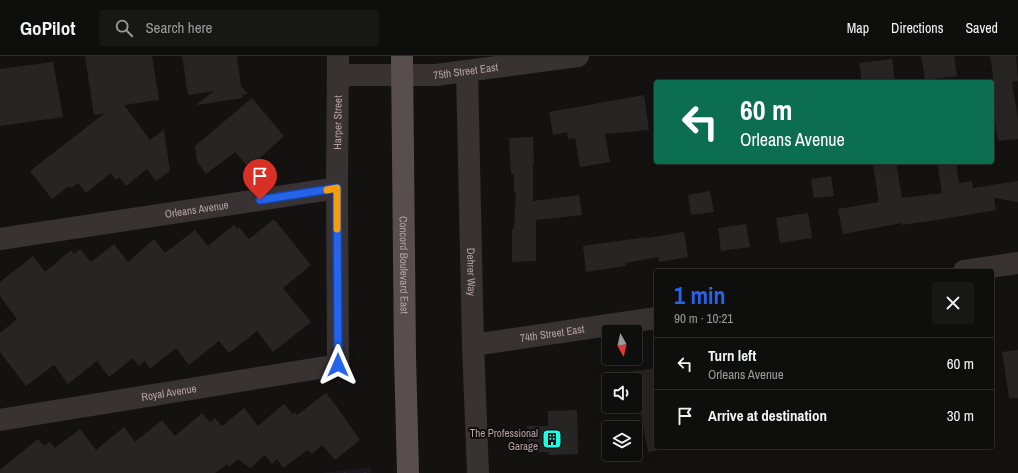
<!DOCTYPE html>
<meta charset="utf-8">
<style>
:root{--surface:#0e0e0d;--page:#171716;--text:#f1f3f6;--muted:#9b9c9d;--line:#2e2e2e;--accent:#2563eb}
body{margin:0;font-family:"Archivo Narrow",sans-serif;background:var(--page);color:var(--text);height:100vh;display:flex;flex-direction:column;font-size:15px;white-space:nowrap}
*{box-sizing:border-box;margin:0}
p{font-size:13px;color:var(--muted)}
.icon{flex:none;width:22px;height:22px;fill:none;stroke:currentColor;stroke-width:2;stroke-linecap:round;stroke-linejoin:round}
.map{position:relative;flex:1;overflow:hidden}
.side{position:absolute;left:654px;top:213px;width:340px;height:180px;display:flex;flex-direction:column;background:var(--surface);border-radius:4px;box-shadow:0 4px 16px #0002,0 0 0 1px var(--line)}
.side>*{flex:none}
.guide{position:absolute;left:654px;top:24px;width:340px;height:84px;border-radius:4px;box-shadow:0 4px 16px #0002,0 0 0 1px var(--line);background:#0b6e4f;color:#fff;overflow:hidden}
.needle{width:26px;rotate:172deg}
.buttons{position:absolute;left:602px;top:269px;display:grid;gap:8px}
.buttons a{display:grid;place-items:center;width:40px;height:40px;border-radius:4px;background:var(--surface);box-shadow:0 4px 16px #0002,0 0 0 1px var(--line);font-size:20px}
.pin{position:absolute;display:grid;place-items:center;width:34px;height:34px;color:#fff;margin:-41px -17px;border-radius:50% 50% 50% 0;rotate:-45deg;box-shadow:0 0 4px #0007}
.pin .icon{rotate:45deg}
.me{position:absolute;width:44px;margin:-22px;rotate:0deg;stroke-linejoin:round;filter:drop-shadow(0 0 3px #0008)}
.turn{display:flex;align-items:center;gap:14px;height:84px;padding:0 20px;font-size:18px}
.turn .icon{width:52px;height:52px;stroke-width:2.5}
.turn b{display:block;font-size:28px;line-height:34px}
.round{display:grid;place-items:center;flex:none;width:42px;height:42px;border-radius:4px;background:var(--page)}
.headline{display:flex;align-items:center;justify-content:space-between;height:68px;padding:0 20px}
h1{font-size:24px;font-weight:700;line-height:30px;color:var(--accent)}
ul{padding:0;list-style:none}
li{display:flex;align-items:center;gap:12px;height:52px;padding:0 20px;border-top:1px solid var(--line)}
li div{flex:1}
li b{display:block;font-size:15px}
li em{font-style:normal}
header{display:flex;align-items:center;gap:24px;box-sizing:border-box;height:56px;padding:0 20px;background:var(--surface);border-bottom:1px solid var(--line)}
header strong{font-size:19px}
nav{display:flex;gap:22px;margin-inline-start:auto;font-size:14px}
.search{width:280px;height:36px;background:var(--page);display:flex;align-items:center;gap:10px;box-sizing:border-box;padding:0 14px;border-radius:4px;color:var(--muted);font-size:15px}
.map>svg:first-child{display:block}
.forest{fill:url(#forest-crowns)}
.building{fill:#272524}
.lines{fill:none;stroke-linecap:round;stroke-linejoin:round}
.minor{stroke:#383232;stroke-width:22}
.major{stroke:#584e4e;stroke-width:22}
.route-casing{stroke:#184099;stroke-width:10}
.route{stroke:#2563eb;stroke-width:7}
.slow{stroke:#f59e0b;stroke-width:7}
.labels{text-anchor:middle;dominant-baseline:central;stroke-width:4;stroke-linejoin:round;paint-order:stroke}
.street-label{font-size:11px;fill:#b5a1a3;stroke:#0e0d0c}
.poi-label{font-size:11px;fill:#b5a1a3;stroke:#0e0d0c;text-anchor:end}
</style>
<header>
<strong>GoPilot</strong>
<div class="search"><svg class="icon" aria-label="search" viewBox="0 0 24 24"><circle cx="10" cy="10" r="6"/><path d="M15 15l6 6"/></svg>Search here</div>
<nav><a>Map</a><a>Directions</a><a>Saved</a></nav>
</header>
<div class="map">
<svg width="1018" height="417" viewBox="0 0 1018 417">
<defs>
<pattern id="forest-crowns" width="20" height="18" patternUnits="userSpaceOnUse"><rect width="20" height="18" fill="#1a171e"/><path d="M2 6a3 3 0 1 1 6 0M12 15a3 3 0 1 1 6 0" fill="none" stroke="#39363c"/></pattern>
</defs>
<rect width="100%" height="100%" fill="#131211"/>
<path class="forest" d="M371,411V417H323Z"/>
<g class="building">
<path d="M85,0H152L159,44L124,49L150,84L164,74L170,115L156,125L147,113L126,130L119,121L116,124L111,117L86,137L78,127L71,132L69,130L52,143L30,115L105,57L94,59Z"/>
<path d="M182,0H237L241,30L248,38L242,39L243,42L196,49L214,35L188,39Z"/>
<path d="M921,0H954L957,20L925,24Z"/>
<path d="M990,0H1016L1018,25L1012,26L1018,63V83L998,85L992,50L993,19Z"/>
<path d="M892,3L895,26H862L859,7Z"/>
<path d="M53,6L63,61L0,70V13Z"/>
<path d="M644,39L649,74L605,78L610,106L580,111L575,82L568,83L567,76L553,79L549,56Z"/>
<path d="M252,42L284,80L249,112L235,96L206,118L197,105L195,90Z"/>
<path d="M533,81L534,109H533V145L579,139L582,159L536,164V205L512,206V173H514L516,136H514V118H511L509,82Z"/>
<path d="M886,106H896L902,142L942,137L937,106H956L959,127L972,125L973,132L1018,125V146L994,142L996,154L937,164L902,169V167L843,178L838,153L879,146L873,108Z"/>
<path d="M831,120L834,140L814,142L811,123Z"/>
<path d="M710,135L714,156L691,159L688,139Z"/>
<path d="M808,157L812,182L780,187L776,162Z"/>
<path d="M274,163L311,209L283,232L311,266L273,296L257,275L229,297L219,285L189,309L176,292L150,313L145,305L139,310L133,302L109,321L97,305L68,328L54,309L26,330L0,296V277L17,263L0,240V226L33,200L45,216L71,194L74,198L80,193L91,206L114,188L128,206L154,183L165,197L195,174L208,190L234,169L237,173L239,171L249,183Z"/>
<path d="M746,168L750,191L721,195L718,172Z"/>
<path d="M684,176L688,201L659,206L658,201L625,207L626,210L586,216L583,190L647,181L648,182Z"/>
<path d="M1018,294V342H1009L1002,296Z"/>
<path d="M656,312V395L648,396L637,339L635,340V324H609V343L605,319Z"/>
<path d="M326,337L337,351L360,384L335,404L322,389L312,398L308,394L283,412L277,403L272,408L265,399L250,412L238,403L229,411L227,408L215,417H0V414L38,383L44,390L50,386L55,392L80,373L96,394L124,371L135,386L162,364L175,380L202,357L210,366L215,362L222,370L244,352L258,370L284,348L293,358L295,356L297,359Z"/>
<path d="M577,354L578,398L549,399L548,396H528L527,370H548V355Z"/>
</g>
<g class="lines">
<g class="minor">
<path id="s1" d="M467,15L473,289L478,417"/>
<path id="s2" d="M338,19H436L578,0"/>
<path id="s3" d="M0,183L337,132"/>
<path d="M964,215L1018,207"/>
<path id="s4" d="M473,289L656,262"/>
<path id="s5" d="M0,364L338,309L337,132L338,0"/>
</g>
<path class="major" id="s6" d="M402,0L405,300L408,417"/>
</g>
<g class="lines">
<defs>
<path id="route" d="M260,144L337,132L338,309"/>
</defs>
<use href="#route" class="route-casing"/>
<use href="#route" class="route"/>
<path class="slow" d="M327,134L337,132V173"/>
</g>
<defs>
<symbol id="building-square" viewBox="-11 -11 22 22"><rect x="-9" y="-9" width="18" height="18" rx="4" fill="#1dffe5" stroke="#0e0d0c"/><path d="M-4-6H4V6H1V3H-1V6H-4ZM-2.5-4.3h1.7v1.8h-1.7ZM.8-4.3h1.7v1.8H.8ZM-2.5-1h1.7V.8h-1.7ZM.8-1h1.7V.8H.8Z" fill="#111"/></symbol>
</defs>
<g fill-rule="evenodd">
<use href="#building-square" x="541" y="372" width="22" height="22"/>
</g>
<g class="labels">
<g class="street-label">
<text stroke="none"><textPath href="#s2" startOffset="128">75th Street East</textPath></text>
<text stroke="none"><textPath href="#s5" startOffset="585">Harper Street</textPath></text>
<text stroke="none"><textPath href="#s3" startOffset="199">Orleans Avenue</textPath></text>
<text stroke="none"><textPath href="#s6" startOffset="209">Concord Boulevard East</textPath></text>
<text stroke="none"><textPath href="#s1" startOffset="201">Dehrer Way</textPath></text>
<text stroke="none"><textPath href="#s4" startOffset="80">74th Street East</textPath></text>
<text stroke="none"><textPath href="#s5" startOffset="171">Royal Avenue</textPath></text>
</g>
<g class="poi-label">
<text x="538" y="377">The Professional<tspan x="538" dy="13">Garage</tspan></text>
</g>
</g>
</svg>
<div class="buttons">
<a><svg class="needle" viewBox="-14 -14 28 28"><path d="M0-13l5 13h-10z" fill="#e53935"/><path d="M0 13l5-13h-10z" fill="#9b9c9d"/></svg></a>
<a><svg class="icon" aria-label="sound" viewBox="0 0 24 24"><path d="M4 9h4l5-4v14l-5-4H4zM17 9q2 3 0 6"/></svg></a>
<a><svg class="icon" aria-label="layers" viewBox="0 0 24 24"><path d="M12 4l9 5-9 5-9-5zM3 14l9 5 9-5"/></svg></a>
</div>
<div class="pin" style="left:260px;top:144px;background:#d93025"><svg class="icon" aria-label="arrive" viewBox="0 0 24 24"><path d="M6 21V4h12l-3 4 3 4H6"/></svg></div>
<svg class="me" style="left:338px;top:309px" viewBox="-20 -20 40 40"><path d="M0-17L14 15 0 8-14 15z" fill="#2563eb" stroke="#fff" stroke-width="4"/></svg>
<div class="guide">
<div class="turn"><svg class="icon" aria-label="left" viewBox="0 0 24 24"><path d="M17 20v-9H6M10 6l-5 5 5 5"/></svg><div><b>60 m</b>Orleans Avenue</div></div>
</div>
<section class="side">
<div class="headline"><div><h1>1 min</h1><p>90 m · 10:21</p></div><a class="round"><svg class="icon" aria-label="close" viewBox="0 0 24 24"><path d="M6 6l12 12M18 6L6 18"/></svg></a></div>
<ul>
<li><svg class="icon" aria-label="left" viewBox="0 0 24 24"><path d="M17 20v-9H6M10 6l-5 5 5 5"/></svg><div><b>Turn left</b><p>Orleans Avenue</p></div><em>60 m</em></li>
<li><svg class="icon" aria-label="arrive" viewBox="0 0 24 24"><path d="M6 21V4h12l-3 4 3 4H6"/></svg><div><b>Arrive at destination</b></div><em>30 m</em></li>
</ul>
</section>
</div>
